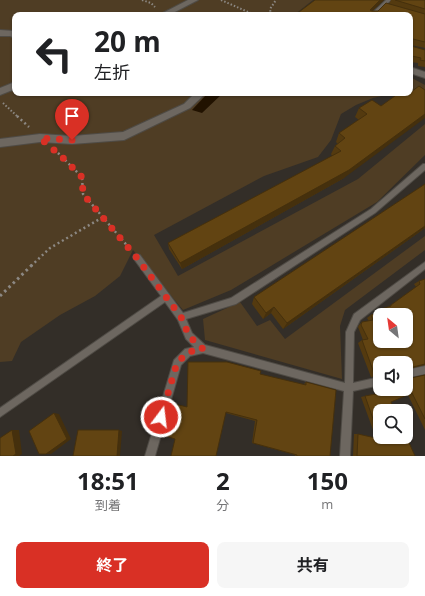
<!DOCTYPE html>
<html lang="ja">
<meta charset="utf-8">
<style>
:root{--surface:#fff;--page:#f6f6f6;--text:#202124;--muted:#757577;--accent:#d93025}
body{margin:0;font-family:"Open Sans","Noto Sans JP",sans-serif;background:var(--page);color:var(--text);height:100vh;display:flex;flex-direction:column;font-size:15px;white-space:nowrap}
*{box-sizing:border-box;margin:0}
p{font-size:13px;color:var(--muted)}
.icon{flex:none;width:22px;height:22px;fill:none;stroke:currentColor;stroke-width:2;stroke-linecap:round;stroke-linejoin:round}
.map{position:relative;height:456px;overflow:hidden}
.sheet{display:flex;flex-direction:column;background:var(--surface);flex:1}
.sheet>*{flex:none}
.hud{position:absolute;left:12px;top:12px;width:401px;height:84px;border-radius:8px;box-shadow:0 1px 3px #0004;background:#fff;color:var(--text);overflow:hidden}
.needle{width:26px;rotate:331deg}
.tools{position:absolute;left:373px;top:308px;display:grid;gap:8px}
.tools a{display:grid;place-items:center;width:40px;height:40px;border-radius:8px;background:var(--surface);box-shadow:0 1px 3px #0004;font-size:20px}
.pin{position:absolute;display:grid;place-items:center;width:34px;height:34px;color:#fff;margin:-41px -17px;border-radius:50% 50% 50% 0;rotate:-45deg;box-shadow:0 0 4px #0007}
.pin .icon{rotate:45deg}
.me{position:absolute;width:44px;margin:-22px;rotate:15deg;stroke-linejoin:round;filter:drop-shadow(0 0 3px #0008)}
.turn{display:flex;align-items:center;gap:14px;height:84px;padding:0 16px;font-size:18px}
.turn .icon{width:52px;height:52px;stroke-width:2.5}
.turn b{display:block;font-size:28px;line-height:34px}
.eta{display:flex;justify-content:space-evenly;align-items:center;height:68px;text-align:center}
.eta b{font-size:24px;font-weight:700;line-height:28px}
.action{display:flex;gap:8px;margin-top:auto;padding:8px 16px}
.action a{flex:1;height:46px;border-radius:8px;background:var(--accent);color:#fff;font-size:16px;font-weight:700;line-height:46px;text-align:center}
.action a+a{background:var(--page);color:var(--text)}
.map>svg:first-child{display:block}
.green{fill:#4f3d24}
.water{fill:#211200}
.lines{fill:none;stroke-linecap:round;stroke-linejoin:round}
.lane-casing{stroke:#4f4b45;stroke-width:2}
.street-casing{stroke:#4f4b45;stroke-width:2}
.path-far2{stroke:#8c8883;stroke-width:2;stroke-dasharray:1.5 2;stroke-linecap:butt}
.path-far1{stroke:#8c8883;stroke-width:2.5;stroke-dasharray:2 3;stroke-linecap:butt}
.path{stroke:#8c8883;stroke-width:3;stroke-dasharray:2.5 3.5;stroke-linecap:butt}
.lane{fill:#6d6760;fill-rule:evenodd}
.street{fill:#6d6760;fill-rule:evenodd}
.wall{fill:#543a0f}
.shaded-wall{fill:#45300d}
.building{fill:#624412;stroke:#45300d;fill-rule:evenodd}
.route{stroke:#d93025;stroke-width:7;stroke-dasharray:0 12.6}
</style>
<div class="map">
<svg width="425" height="456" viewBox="0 0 425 456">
<rect width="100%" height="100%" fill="#332e28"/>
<g class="green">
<path d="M0,0H313L294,15H15V93H410V77L425,85V98L390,94L373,98L356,105L341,114L331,140L318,157L264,176L154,235L178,276L358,179L425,124V155L377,202L231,290L183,310L133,250L120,276L95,296L60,315L21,342L12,361L0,362Z"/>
<path d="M425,236V250L345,310L340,326L342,379L205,340L203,319L240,302L257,326L270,320L285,339Z"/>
</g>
<path class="water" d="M208,93H223L202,113L192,110Z"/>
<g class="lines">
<defs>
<g id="lane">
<path d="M386,0H391L375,15H370Z"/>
<path d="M423,164H425V170L375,213L236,304L186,319L192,333L205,345L345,383L346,332L354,314L425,262V269L360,320L354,332L353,383L380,377V385L353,391L350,456H340L344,391L203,353L190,356L181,365L155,456H145L174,360L185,349L194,347L186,339L178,320L165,302L0,417V408L161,296L134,259L133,257L134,255L137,254L140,255L183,313L231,298L371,209Z"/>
<path d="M425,366V374L406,378V370Z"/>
</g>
<g id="street">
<path d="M188,0H198L169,15H159Z"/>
<path d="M0,30L14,31L15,38L10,36H0Z"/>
<path d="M410,67L425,72V78L410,73Z"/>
<path d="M15,82V89L0,95V88Z"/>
<path d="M195,93H206L190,108L124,140L72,144L40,142L0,147V139L40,134L72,136L123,132L184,104Z"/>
</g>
</defs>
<use href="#lane" class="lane-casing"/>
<use href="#street" class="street-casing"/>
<g class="path-far2">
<path d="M142,0L151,3L155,7"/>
<path d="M221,0L255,15"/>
<path d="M271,15L270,9L276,0"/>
<path d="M3,103L18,117"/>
</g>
<g class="path-far1">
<path d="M17,116L29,127"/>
<path d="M58,153L82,177L83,194L130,249"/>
<path d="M31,266L50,248L103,217"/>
</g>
<path class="path" d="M0,296L32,265"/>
<use href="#lane" class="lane"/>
<use href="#street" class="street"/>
</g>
<g class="wall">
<path d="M384,0L372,11H378L389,4L391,0H425V48L411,45V46L425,50V67L418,66V63L410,62V15H295Z"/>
<path d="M381,106L344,178L182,269L169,249L168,243L332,156L331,154L335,146L338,144L336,142L339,133L359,120L355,117L359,108Z"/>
<path d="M425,184V228L283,329L271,313L263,319L252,304L254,297Z"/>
<path d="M425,279V365L409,369V376L411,378L425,375V430L408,395L391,402L415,456H353L354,434H358L376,438L361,397L377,393L375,388L380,386L406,389L380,363V376L371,377L358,343L362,340H363L358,327L359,325L362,322L369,321L367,318L371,315L378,313V312L381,309L388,307L416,287L414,284L419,281Z"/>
<path d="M260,374L304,385V384L306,382L330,456H295V455L252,443L255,421L226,413L187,407Z"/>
</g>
<g class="shaded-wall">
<path d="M380,0H384L368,15L370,10Z"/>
<path d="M425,114V118L344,178L182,269L180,263Z"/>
<path d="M425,226V228L283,329L287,323Z"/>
<path d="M274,307L271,313L263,319L266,313Z"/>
<path d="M54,413L59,414L71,439L51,454H46Z"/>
<path d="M12,430H19L22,454L19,456H13Z"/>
<path d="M119,430L122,431L120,456H117Z"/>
</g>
<g class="building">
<path d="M315,0H380L370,10L372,11H378L386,3L425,14V42L413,39L411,41V46L425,50V61L420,60L421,58L412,56V55L410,54V15H295Z"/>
<path d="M395,0H425V9Z"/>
<path d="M419,86L425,90V114L349,170L180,263L168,243L341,151L335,146L345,138L339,133L367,114L359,108L372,100L381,106L399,93H410V91L411,92Z"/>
<path d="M425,184V226L287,323L274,307L266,313L254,297Z"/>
<path d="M425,279V364L409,368V376L411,378L425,375V419L412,393L391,402L395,411H380V437H406V436L415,456H357L358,434L380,439L365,396L382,393L380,389H406V363H380V375L375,376L362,340L368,339L361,325L362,322L373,320L371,315L383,311L381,309L391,306V305L420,284L419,281ZM380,315H406V341H380Z"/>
<path d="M188,362H227L261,371L260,374L306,385V382L336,390L330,456H297V455L253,443L257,420L226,412L216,456H171L175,439L166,436L175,404L187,407Z"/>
<path d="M54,413L67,439L46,454H39L29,431Z"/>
<path d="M12,430L16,454L13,456H0V438Z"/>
<path d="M78,430H119L117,456H73Z"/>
</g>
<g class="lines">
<path class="route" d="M72,140L40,138L60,155L82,177L83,194L137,258L181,317L189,336L203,349L188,352L177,363L161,417"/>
</g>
</svg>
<div class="tools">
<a><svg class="needle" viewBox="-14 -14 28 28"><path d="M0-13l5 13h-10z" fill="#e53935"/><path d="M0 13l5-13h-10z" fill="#757577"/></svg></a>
<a><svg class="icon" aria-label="sound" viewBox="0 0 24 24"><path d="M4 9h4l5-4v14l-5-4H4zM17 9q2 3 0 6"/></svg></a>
<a><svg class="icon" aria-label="search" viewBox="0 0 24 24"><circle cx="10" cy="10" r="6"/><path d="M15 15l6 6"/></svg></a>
</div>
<div class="pin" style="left:72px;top:140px;background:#d93025"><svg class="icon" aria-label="arrive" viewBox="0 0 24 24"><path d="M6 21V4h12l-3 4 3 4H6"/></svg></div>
<svg class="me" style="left:161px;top:417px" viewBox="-20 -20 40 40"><circle r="17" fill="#d93025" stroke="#fff" stroke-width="3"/><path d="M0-11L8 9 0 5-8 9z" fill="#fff"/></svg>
<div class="hud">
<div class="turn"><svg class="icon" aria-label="left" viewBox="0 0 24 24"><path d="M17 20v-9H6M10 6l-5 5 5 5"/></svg><div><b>20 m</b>左折</div></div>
</div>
</div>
<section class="sheet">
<div class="eta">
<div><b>18:51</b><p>到着</p></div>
<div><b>2</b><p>分</p></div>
<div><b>150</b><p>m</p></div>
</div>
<div class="action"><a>終了</a><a>共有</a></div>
</section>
